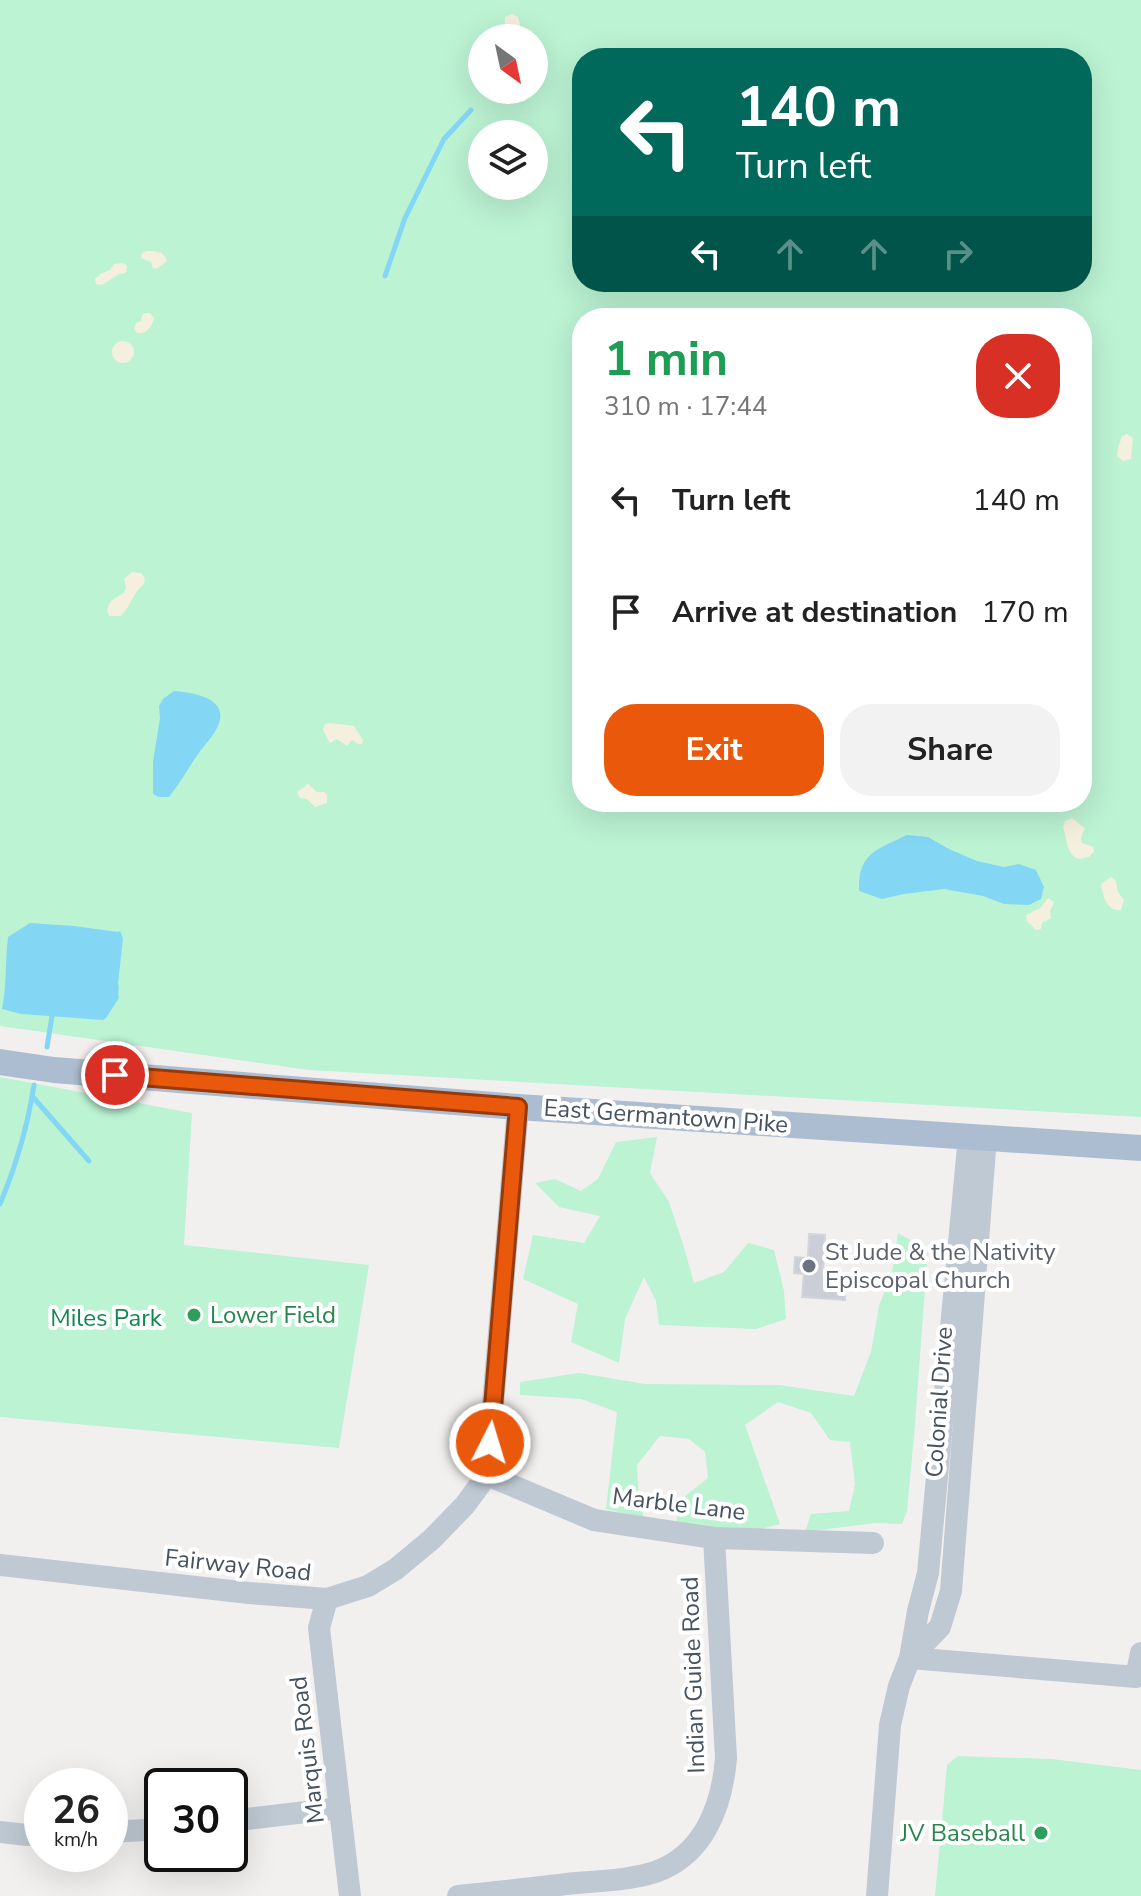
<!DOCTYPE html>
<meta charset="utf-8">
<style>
:root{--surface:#fff;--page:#f2f2f2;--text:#222;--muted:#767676;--accent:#ea580c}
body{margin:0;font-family:"Nunito Sans",sans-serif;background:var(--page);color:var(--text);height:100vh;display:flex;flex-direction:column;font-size:30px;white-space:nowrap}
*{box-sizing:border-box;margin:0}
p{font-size:26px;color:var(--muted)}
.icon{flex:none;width:44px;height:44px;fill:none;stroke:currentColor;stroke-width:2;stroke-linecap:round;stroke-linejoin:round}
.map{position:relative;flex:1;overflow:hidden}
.drawer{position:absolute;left:572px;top:308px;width:520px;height:504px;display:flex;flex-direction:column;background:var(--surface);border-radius:32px;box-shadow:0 8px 32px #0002}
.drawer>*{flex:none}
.banner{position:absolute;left:572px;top:48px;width:520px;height:244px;border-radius:32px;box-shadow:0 8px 32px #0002;background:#00695c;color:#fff;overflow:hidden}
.needle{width:52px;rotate:147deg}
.buttons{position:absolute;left:468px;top:24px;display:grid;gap:16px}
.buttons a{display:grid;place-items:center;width:80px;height:80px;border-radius:50%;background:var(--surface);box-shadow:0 8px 32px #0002;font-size:40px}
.speed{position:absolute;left:24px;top:1768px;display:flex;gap:16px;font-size:40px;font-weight:700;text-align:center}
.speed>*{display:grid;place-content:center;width:104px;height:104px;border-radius:50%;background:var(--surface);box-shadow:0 8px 32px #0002;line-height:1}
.speed small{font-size:20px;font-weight:400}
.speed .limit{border:4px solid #111;border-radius:12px;background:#fff;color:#111}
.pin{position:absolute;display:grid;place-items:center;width:68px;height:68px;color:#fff;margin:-34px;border:4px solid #fff;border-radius:50%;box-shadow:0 2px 8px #0007}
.me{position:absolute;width:88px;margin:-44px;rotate:5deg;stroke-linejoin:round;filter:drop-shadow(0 0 6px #0008)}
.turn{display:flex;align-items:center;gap:28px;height:168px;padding:0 32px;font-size:36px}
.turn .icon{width:104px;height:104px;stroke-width:2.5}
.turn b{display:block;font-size:56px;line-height:68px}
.lanes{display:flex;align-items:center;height:76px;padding:0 32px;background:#0003;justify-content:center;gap:40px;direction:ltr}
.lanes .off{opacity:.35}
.round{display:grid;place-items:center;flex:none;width:84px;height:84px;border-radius:32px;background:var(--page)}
.overview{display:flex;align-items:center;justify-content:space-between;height:136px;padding:0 32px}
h1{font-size:48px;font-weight:700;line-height:60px;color:#1e9e55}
.action{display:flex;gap:16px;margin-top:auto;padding:16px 32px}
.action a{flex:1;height:92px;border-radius:32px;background:var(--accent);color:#fff;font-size:32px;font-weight:700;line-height:92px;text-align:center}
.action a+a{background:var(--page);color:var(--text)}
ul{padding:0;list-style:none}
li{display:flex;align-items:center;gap:24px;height:112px;padding:0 32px}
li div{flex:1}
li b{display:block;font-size:30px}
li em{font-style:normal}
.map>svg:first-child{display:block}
.green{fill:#bbf3d3;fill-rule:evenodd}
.sand{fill:#f5efdf}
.water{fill:#84d7f4}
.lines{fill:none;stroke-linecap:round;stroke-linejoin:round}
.stream{stroke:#84d7f4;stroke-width:5}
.building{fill:#cbced6;stroke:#d3d5dc;stroke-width:2}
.minor{stroke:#bfc9d3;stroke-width:22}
.major{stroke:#adbdd1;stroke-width:26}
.route-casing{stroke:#983908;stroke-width:20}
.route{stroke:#ea580c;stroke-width:14}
.worship-dot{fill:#6b7280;stroke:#fff;stroke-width:3}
.leisure-dot{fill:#2e9e5b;stroke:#fff;stroke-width:3}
.labels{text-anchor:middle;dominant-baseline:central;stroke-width:8;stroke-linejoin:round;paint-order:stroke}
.street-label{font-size:24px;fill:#46525f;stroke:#fff}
.worship-label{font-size:24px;fill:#5b616d;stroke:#fff;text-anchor:start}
.leisure-label{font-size:24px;fill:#27864d;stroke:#fff;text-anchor:start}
.park-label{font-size:24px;fill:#0f8851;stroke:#fff}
</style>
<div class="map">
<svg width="1141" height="1896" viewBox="0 0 1141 1896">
<rect width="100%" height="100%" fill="#f2f0ef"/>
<g class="green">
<path d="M0,0H1141V1117L309,1070L0,1026ZM482,38H534V90H482ZM582,58H1082V282H582ZM482,134H534V186H482ZM582,318H1082V802H582Z"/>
<path d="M0,1077L192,1113L184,1245L369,1265L339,1448L0,1417Z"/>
<path d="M657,1137L650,1173L669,1202L683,1244L694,1283L724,1272L748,1243L774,1250L784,1291L786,1319L756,1329L659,1325L656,1301L644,1277L625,1319L619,1363L571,1342L578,1304L523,1279L533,1235L584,1243L600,1216L559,1207L535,1183L555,1179L581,1191L598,1179L616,1142Z"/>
<path d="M898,1233L928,1250L914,1436L907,1511L902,1524L875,1523L805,1532L811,1514L849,1511L855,1484L850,1442L830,1440L811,1413L778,1402L745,1425L780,1524L750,1532L676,1526L679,1501L708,1478L705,1452L689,1439L660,1436L637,1465L639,1500L644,1518L606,1509L617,1412L581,1399L520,1395V1382L579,1373L645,1384L779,1385L854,1396L871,1352L879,1306L892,1272Z"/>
<path d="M958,1756L1052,1759L1141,1770V1896H935L947,1765Z"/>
</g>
<g class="sand">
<path d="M512,14L518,17L520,24L519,38H504L505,17Z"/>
<path d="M147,251C156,251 164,251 167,261L156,269L153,268L151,262L141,258L142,253Z"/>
<path d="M123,263L127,266L126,273L119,274L102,285L96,284L95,279L100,274L110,270L114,264Z"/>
<path d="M145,313H150L154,318C152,326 147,335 137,333L134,329L136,323L141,321L142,315Z"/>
<circle cx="123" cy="352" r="11"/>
<path d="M1127,434L1133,438L1131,459L1123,461L1117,456L1118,448L1122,436Z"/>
<path d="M132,572L141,573L145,578L144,584C133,592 131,606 121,616H110L107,612C109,599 114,599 124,593L126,587L124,579Z"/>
<path d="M329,723L354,726L363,740L362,744H358L352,740L347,746L337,739L330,743L323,730L325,724Z"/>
<path d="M308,784L317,792H324L327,795V803L315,807L307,799L300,798L297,792Z"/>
<path d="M1072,818L1085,828L1081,838L1082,843L1093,847L1094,852L1089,857L1078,859C1065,852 1068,840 1063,827L1065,821Z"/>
<path d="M1111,877L1116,881L1118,892L1124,900L1121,910C1106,911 1103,896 1101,884Z"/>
<path d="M1048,898L1054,902L1050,911L1051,918L1042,923L1041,929L1036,930L1027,921L1026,915L1040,908Z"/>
</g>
<g class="water">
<path d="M174,691C194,693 232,698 217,728C213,737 204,745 198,754C188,769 180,783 169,797H159L153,794V762L160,718L159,706L163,699Z"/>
<path d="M907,835L928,837L949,849L977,861L1004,867L1019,864L1036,870L1044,887L1041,899L1029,905L1004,904L983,896L944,889L904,894L882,899L859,891C858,852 877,850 907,835Z"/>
<path d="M30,923L74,926L118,932L120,931L123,938L118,984C120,989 117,992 119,998L106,1018L103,1020L21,1014L2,1009C7,985 5,961 8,937Z"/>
</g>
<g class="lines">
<g class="stream">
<path d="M385,276L405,218L444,139L471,110"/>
<path d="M47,1047L52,1016L54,1013"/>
<path d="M32,1096L89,1161"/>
<path d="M0,1204C16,1166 28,1125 34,1085"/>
</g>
</g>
<path class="building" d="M809,1234L825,1235L823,1275L846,1276L845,1300L802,1297L804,1274L794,1273L795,1257L808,1258Z"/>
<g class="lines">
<g class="minor">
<path d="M487,1475L594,1520L714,1538L873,1543"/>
<path d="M0,1565L249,1593L327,1599L368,1586L396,1569L432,1539L465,1505L487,1475L518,1107"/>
<path d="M327,1599L319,1628L350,1896"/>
<path d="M910,1658L940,1627L951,1591L986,1137"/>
<path d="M910,1658L1136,1677L1141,1653"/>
<path d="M230,1821L340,1808"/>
<path d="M0,1832L27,1835L42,1834"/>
<path d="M110,1832L162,1829"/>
<path d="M458,1896C497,1892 536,1888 575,1883C601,1881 630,1880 655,1872C704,1855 722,1806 726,1758L714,1538"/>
<path d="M877,1896L890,1725L899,1686L910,1658L918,1611L928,1573L969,1136"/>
</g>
<path class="major" d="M0,1062L54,1070L518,1107L1141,1148"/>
</g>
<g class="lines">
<defs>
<path id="route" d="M115,1075L518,1107L490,1443"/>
</defs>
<use href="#route" class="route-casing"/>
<use href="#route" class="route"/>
</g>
<circle class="worship-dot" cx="809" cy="1266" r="8"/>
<g class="leisure-dot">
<circle cx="194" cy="1315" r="8"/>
<circle cx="1041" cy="1833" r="8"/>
</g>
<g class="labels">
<g class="street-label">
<text transform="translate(666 1116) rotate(4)">East Germantown Pike</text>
<text transform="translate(939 1402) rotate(-86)">Colonial Drive</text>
<text transform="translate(679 1504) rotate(7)">Marble Lane</text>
<text transform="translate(238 1565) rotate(6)">Fairway Road</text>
<text transform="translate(693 1675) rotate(-92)">Indian Guide Road</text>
<text transform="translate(307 1750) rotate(-97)">Marquis Road</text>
</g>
<g class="worship-label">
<text x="825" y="1252">St Jude &amp; the Nativity<tspan x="825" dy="28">Episcopal Church</tspan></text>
</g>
<g class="leisure-label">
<text x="210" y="1315">Lower Field</text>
<text x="1025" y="1833" text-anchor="end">JV Baseball</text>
</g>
<g class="park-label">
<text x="106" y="1318">Miles Park</text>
</g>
</g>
</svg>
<div class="buttons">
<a><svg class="needle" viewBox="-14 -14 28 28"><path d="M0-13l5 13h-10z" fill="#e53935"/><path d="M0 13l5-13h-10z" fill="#767676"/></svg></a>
<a><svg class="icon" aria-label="layers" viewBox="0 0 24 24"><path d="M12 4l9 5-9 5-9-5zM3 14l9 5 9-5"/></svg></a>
</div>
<div class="speed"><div>26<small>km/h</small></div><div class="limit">30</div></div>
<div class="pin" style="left:115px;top:1075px;background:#d93025"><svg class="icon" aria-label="arrive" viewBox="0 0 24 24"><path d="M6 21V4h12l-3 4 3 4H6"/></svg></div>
<svg class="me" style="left:490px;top:1443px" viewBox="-20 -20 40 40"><circle r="17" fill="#ea580c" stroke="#fff" stroke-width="3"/><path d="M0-11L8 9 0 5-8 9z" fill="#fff"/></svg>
<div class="banner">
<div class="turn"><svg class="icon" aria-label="left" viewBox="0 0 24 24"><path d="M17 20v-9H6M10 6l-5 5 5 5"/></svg><div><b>140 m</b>Turn left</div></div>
<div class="lanes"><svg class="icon" aria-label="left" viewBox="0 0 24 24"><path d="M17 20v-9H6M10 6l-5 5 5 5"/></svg><svg class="icon off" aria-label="ahead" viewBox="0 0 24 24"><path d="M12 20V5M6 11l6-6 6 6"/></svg><svg class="icon off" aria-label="ahead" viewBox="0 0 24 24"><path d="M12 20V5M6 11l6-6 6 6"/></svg><svg class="icon off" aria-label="right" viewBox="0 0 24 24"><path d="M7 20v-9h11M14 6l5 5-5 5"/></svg></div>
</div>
<section class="drawer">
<div class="overview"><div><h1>1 min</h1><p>310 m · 17:44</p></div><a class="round" style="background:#d93025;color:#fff"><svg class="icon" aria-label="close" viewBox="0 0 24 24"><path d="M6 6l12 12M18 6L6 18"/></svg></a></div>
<ul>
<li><svg class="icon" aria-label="left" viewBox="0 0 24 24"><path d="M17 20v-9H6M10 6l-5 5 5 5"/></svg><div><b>Turn left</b></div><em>140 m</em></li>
<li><svg class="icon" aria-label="arrive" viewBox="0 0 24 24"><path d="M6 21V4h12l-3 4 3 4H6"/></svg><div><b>Arrive at destination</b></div><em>170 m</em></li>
</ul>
<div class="action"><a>Exit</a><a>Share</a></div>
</section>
</div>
